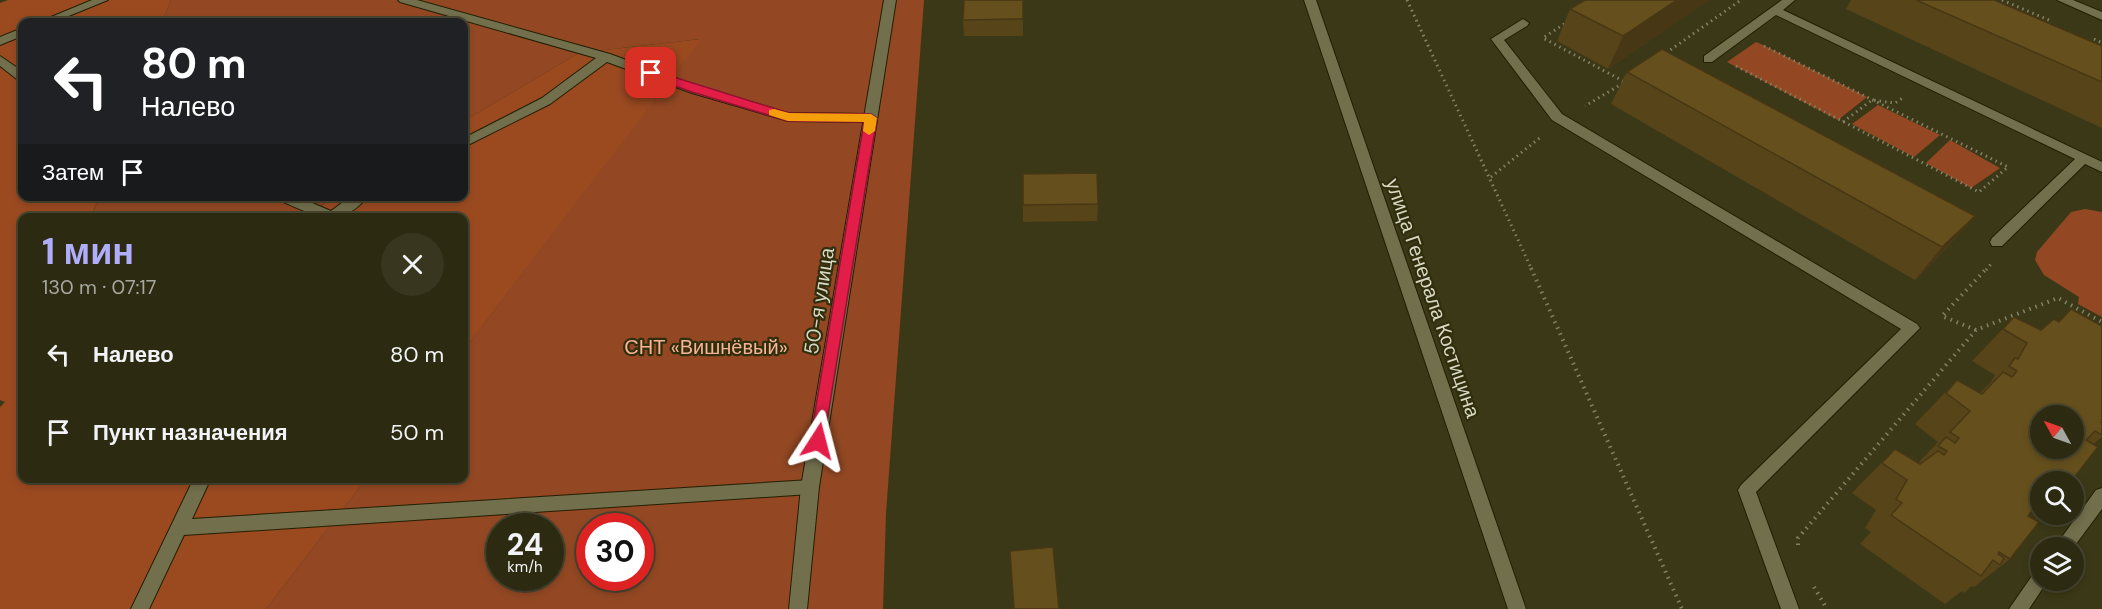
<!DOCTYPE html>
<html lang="ru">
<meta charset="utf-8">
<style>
:root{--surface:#2c2a11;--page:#38361f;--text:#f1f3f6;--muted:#a6a79f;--line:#484631;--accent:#b0aefa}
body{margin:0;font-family:"DM Sans",sans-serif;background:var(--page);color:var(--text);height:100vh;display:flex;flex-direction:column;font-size:22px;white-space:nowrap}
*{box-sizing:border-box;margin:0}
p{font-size:20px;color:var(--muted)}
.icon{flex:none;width:33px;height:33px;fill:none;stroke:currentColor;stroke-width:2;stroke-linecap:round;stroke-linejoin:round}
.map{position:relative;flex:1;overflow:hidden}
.details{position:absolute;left:18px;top:213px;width:450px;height:270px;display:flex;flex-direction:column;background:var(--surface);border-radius:12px;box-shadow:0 3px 9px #0003,0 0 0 2px var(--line)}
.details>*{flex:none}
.banner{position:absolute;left:18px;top:18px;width:450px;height:183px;border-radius:12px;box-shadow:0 3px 9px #0003,0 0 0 2px var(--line);background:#202124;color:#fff;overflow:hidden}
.needle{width:39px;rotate:310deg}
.fabs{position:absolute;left:2030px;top:405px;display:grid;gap:12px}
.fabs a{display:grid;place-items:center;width:54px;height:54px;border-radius:50%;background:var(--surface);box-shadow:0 3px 9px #0003,0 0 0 2px var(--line);font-size:30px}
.speed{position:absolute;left:486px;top:513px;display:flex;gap:12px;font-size:30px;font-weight:700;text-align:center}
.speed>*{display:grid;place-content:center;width:78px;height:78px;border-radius:50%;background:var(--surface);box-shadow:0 3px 9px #0003,0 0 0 2px var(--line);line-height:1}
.speed small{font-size:15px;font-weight:400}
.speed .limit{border:9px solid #d22;background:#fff;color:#111}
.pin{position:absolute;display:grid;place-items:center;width:51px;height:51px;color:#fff;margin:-26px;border-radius:12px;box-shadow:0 3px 9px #0006}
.me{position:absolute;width:66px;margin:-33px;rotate:9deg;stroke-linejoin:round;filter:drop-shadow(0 0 4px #0008)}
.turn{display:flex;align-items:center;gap:21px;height:126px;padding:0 24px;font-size:27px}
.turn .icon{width:78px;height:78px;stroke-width:2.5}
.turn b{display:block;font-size:42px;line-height:51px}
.then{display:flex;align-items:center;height:57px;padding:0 24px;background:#0003;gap:12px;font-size:22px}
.round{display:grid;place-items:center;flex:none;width:63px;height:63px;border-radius:32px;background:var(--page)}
.headline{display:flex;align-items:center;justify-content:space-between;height:102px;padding:0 24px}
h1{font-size:36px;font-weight:700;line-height:45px;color:var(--accent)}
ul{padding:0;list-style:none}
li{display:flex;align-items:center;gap:18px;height:78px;padding:0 24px}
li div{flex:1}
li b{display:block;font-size:22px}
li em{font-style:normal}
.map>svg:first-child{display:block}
.green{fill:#934823;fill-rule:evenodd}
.forest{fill:#9b4a20}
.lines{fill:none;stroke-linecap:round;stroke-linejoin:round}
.service-casing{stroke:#221f00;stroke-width:2}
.minor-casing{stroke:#221f00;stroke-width:2}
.tertiary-casing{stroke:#221f00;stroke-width:2}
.path-far1{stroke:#828066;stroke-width:3;stroke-dasharray:1.5 4;stroke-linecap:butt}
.path{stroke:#828066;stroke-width:4;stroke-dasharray:1.5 5;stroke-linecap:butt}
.service{fill:#716f4c;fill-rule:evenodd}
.minor{fill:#716f4c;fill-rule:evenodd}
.tertiary{fill:#716f4c;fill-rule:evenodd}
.wall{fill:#574419}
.shaded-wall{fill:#473714}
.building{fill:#654f1d;stroke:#473714;stroke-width:1.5;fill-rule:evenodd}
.route{fill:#e11d48;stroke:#92132f;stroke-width:1.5}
.slow{fill:#f59e0b}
.labels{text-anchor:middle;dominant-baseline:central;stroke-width:4.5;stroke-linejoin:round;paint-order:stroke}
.street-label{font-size:20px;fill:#d7d7c4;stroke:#302e0c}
.park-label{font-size:20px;fill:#f8b394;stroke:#302e0c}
</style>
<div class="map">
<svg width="2102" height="609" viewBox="0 0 2102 609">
<rect width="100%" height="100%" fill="#3b3817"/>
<g class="green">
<path d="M171,0H924L886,513L883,609H266L366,479L464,478V350L700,39L579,53L464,121V22H162ZM500,526H550V578H500ZM590,526H640V578H590Z"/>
<path d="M1756,42L1761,44L1867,97L1838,120L1727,62Z"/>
<path d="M1878,105L1940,135L1914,157L1852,124Z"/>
<path d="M1950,140L2000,168L1971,188L1926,163Z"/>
<path d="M99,197H336L300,217L91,218Z"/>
<path d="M2085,209L2102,212V317L2078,304L2079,297L2044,275L2035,260L2037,252L2071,212Z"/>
</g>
<g class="forest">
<path d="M8,0H171L162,22H22V196L99,197L91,217L22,218V478L366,479L266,609H0V407L5,402L0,400V3Z"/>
<path d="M701,39L464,350V218H300L336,197L464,196V121L579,53Z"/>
</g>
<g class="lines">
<defs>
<g id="service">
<path d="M398,0H417L610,54L700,87L788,113L871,114L877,118L871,122L788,121L692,93L607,62L550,104L464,147V138L542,98L596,58L400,2Z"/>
<path d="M1782,0H1795L1783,10L2102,162V172L2085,164L2002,246H1992L1990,242L1992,238L2075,159L1776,15L1712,62H1704V56Z"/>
<path d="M1523,19L1529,23L1527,26L1504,40L1562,114L1917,324L1920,328L1756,492L1799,609H1781L1738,490L1741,485L1901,329L1552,120L1491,39Z"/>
<path d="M0,56L22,71V81L18,80L0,66Z"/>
<path d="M275,196H296L331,211L351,196H368C340,232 311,214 277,199Z"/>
<path d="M194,478H211L192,519L810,480L816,482L819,487L816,492L810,494L184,535L149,609H131Z"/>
<path d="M2102,488V509L2073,548H2054L2096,490Z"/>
<path d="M2040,571V580H2048L2029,609H2009L2034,573Z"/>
</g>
<g id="minor">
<path d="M92,0H108L54,22H39Z"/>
<path d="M884,0H896L819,487L807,609H789L801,487Z"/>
<path d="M2057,0H2073L2102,12V20Z"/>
<path d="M22,28V36L0,45V37Z"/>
</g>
<path id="tertiary" d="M1304,0H1316L1526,609H1508Z"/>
</defs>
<use href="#service" class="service-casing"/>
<use href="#minor" class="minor-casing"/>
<use href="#tertiary" class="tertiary-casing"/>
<g class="path-far1">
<path d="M1407,0L1532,270"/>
<path d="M2002,0L2051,21"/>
<path d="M1569,21L1543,38L1625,82L1585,106"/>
<path d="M2094,39L2102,43"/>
<path d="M1666,53L1741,0"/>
<path d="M1736,66L1979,192L2008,167L1764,46"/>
<path d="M1843,122L1872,100L1895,103L1904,97"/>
<path d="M1491,177L1542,136"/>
<path d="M1986,270L1991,264"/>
</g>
<g class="path">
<path d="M1531,268L1682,609"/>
<path d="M1976,330L1942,316L1987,268"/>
<path d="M1798,545V538L1976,330L2058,298L2102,322"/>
<path d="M1814,587L1827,609"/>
</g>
<use href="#service" class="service"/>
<use href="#minor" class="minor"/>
<use href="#tertiary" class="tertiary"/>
</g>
<g class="wall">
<path d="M1023,0V36H964L963,20Z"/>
<path d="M1585,0H1709L1608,69L1557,41L1570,9Z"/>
<path d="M1851,0H1994L2102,46V128L1846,9Z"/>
<path d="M1627,72L1975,216L1947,248L1915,280L1611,104Z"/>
<path d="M1098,204L1097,221L1023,222V205Z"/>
<path d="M2071,309L2102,326V437L2093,444L2070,482H2040V506L2035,510L2033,509L2028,516L2010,559L1974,587L1972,586L1964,593L1962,591L1945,604L1860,544L1871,532L1865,528L1876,510L1852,493L1895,449L1918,463L1938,442L1915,424L1957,380L1980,393L1991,382L1995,375L1972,361L2014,317L2041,330L2058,322Z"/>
</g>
<g class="shaded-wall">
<path d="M1677,0H1709L1608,69L1623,36Z"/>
<path d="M1975,216L1947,248L1915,280L1942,247Z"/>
</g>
<g class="building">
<path d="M964,0H1023V19L963,20Z"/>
<path d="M1585,0H1677L1623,36L1570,9Z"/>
<path d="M1916,0H1994L2102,46V82Z"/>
<path d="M1662,49L1975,216L1942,247L1627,72Z"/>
<path d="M1097,173L1098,204L1023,205V174Z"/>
<path d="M2071,309L2102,326V421L2101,422H2102V435L2095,431L2086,440L2098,447L2072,480L2061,474L2060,475L2066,479L2064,482H2056L2055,481L2054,482H2040V500L2028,516L2039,522L2010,559L1999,552L1998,554L2004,558L2000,565L1993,560L1981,576L1891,515L1902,503L1896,499L1907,480L1882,463L1895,449L1920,464L1938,451L1944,455L1947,451L1938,446L1946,437L1955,443L1959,438L1950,432L1970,411L1946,393L1957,380L1982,394L2003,372L2012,377L2017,371L2009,366L2015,358L2018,359L2027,343L2003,329L2014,317L2041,330L2054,319L2059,322ZM2040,416H2073V448H2040Z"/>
<path d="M1053,547L1059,609H1014L1010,551Z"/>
</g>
<path class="route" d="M651,70L789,113L871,114L877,118L823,445L818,447L812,445L810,441L864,122L788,121L692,92L647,76V71Z"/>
<path class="slow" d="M774,109L789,113L871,114L877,118L875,131L869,135L863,131L864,122L788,121L769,115V110Z"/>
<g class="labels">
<g class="street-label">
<text transform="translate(1433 298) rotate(71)">улица Генерала Костицина</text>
<text transform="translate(819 301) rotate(-81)">50-я улица</text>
</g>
<g class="park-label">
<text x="706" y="347">СНТ «Вишнёвый»</text>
</g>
</g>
</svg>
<div class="fabs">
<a><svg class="needle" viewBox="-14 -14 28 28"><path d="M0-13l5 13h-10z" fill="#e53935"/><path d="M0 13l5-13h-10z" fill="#a6a79f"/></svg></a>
<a><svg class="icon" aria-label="search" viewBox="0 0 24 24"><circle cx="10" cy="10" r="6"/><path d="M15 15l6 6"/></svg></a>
<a><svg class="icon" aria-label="layers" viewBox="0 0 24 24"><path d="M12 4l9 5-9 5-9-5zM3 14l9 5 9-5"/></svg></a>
</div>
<div class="speed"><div>24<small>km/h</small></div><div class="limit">30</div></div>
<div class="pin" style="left:651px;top:73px;background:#d93025"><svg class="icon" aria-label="arrive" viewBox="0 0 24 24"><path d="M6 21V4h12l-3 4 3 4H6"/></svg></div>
<svg class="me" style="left:818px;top:441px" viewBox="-20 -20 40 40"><path d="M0-17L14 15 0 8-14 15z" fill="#e11d48" stroke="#fff" stroke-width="4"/></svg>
<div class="banner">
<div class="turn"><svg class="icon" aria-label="left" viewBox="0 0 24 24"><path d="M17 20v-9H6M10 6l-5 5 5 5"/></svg><div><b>80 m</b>Налево</div></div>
<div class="then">Затем<svg class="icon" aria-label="arrive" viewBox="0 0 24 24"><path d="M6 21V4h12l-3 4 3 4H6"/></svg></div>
</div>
<section class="details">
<div class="headline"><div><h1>1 мин</h1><p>130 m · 07:17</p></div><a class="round"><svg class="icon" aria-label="close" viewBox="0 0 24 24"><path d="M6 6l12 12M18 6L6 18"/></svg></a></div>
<ul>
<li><svg class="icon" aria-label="left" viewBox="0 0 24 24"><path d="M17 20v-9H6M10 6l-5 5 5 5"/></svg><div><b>Налево</b></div><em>80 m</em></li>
<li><svg class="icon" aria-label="arrive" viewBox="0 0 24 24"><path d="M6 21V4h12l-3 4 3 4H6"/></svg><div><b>Пункт назначения</b></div><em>50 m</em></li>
</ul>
</section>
</div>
